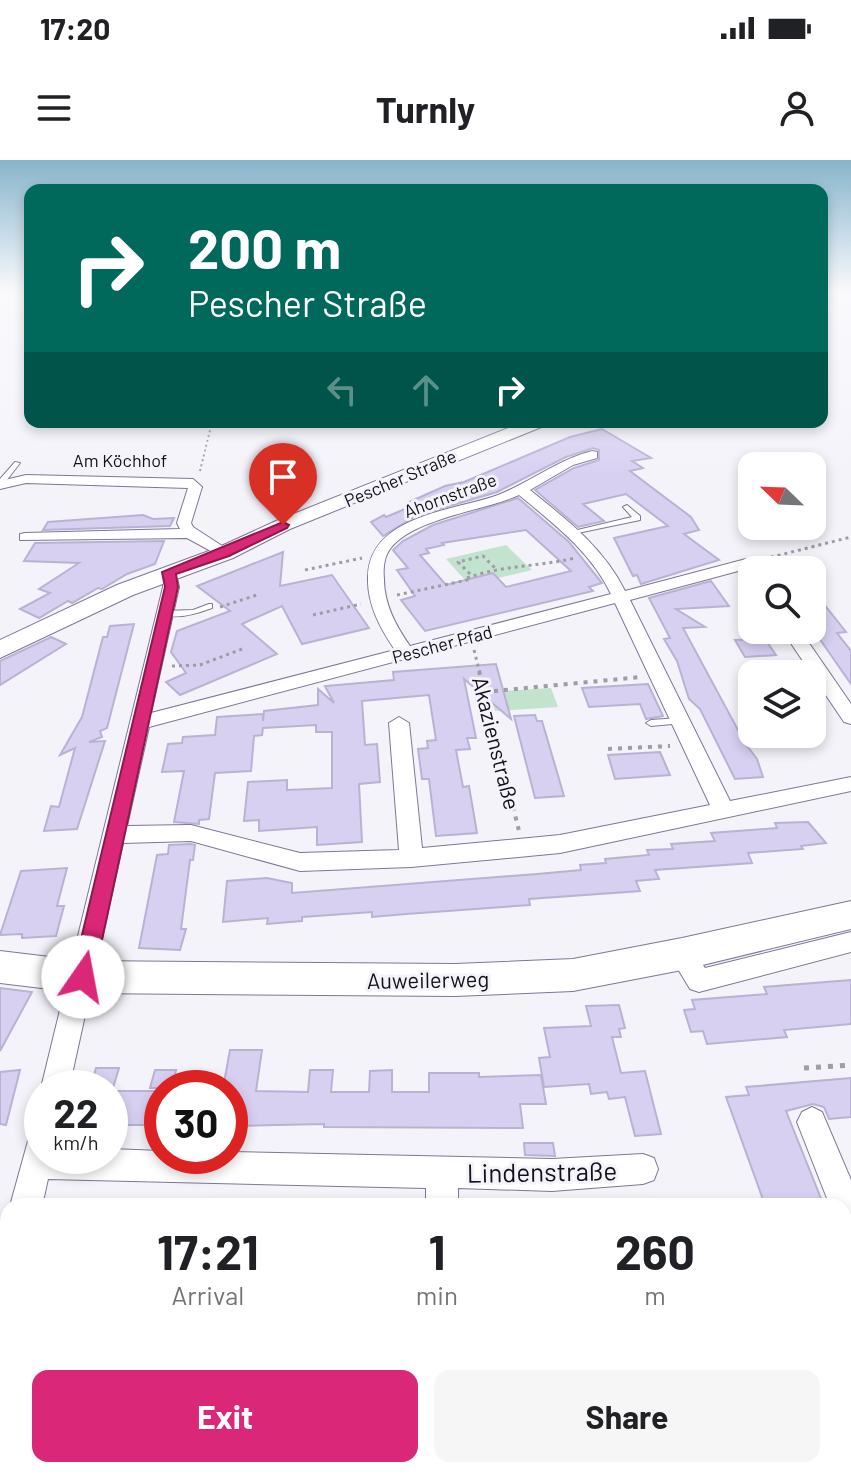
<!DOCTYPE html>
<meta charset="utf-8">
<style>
:root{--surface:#fff;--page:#f6f6f6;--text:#202124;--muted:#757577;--accent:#db2777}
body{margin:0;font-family:Barlow,sans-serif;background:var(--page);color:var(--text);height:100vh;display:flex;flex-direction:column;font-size:30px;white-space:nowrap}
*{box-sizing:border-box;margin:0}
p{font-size:26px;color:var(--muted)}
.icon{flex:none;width:44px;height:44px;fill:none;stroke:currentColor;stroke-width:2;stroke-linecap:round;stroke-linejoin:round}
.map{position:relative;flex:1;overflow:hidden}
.side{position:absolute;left:0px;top:1038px;width:852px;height:280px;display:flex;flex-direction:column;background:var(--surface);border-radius:24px 24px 0 0;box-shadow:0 4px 12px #0003}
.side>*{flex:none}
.guide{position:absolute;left:24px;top:24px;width:804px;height:244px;border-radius:16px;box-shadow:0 4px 12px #0003;background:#00695c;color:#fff;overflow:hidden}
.needle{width:52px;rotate:293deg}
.fabs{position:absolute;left:738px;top:292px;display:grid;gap:16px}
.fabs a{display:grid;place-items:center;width:88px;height:88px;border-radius:16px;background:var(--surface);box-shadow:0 4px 12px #0003;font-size:40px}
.speed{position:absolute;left:24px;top:910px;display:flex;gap:16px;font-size:40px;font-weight:700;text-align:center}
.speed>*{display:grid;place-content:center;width:104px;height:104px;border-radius:50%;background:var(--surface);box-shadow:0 4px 12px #0003;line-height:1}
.speed small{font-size:20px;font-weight:400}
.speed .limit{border:12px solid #d22;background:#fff;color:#111}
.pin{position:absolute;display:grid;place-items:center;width:68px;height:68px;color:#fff;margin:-82px -34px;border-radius:50% 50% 50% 0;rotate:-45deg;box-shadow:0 0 8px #0007}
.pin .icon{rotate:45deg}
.me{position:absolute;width:88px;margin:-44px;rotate:12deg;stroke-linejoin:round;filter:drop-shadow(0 0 6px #0008)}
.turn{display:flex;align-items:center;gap:28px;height:168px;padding:0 32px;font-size:36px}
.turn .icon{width:104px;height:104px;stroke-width:2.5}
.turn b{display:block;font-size:56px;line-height:68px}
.lanes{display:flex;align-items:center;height:76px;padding:0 32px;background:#0003;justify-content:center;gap:40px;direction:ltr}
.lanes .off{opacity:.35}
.eta{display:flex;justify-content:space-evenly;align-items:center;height:136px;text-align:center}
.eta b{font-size:48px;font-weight:700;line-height:56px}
.primary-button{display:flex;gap:16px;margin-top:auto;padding:16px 32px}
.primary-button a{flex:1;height:92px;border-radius:16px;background:var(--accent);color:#fff;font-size:32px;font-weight:700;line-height:92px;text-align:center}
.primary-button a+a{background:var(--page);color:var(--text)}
.status{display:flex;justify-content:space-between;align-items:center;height:56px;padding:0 40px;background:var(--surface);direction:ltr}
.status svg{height:22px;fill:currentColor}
header{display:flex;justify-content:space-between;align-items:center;height:104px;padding:0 32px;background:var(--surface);font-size:36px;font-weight:700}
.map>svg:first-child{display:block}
.green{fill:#c2e3ce}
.building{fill:#d8d0f1;stroke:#b9b2d3;stroke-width:2;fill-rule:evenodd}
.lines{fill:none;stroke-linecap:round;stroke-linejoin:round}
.lane-casing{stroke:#7e7795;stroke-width:2}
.street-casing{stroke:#7e7795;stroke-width:2}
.secondary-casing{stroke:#7e7795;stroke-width:2}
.path-far3{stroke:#9e9ca4;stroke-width:2;stroke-dasharray:2 3;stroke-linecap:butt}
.path-far2{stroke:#9e9ca4;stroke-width:3;stroke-dasharray:3 4;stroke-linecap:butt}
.path-far1{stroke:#9e9ca4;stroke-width:4;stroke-dasharray:4 6;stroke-linecap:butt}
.path{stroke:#9e9ca4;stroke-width:5;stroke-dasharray:5 7;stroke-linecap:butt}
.lane{fill:#fff;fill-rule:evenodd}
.street{fill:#fff;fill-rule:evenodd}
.secondary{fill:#fff;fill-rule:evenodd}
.route{fill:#db2777;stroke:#8e194d;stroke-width:2}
.labels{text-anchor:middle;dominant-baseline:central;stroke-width:6;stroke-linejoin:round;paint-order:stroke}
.far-street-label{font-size:18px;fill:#13101b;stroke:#f4f3fa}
.street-label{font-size:22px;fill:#13101b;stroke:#f4f3fa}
.near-street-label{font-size:26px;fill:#13101b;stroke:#f4f3fa}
</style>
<div class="status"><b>17:20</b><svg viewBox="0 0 49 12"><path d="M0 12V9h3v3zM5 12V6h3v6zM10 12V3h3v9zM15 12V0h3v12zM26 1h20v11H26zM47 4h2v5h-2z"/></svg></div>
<header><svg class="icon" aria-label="menu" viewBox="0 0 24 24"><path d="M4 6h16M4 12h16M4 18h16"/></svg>Turnly<svg class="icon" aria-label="person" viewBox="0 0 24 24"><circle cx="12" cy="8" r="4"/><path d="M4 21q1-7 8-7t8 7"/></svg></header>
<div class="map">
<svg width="851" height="1318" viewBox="0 0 851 1318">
<rect width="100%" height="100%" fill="#f4f3fa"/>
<g class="green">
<path d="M506,385L532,410L498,418L493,413L465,420L446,399Z"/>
<path d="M551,528L558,547L495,551L490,532Z"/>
</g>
<g class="building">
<path d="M602,269L651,298L632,301L643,308L630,311L691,357L699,370L684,374L719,400L641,424L637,415L633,416L614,378L668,366L626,334L583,344L604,361L578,367L535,330L574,308L599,300V290L593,288L566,297L497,332L416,356L383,376L371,362L384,355L386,357L412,346L407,343L445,326L464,322L570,277Z"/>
<path d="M518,338L569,382L602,423L589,427L593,431L425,471L401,440L415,436L397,410L408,408L393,390L403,381L433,365ZM526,370L571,411L506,427L493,413L446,425L420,395L429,393L426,389L444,385L442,383Z"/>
<path d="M143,355L153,359L174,358L170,366L43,370L48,362Z"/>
<path d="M164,381L155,404L127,414L102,429L98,428L72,443L68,441L39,458L20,449L50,433L39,429L79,403L24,401L35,383Z"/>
<path d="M283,392L280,426L332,415L369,468L302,484L282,446L242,464L277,494L180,535L166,522L186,513L171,492L177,471L230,451L197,426Z"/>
<path d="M711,421L729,446L676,449L705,467L683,468L745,583L757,599L763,617L735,619L700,549L689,539L677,501L664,479L670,478L649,438Z"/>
<path d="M812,429L846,472L837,473L851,491V524L812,468Z"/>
<path d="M134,464L107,568L100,571L102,577L89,582L105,581L77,669L44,671L51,646L59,647L75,588L60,595L82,557L103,477H107L110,466Z"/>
<path d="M51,477L66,484L0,525V501Z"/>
<path d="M765,479L776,495L745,497L735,480Z"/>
<path d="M496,504L511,559L464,519L476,578H467L470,589L456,590L463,627L469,626L477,673L436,676L429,619H422L418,589L428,588L427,581L436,580L429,535L362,541L365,585L377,584L380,622L359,624L362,682L317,685V667L259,671V660L244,661L248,622L287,620V630L332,628V572H316V565L263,568L262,575L254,576L251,611L215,613L209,659L199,660V664L174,662L184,611L162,612L168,584L182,583L183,577L215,575L217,557L263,554V561L264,551L318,545V529L334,543L325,526L394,520L393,512Z"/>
<path d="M648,524L663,556L646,559L640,544L589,547L582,528Z"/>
<path d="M535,555L537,561H542L564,636L535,638L514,556Z"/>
<path d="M660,592L670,615L615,619L608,595Z"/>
<path d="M808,662L826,683L801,686L803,689L748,693L752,703L655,710L659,719L636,721L640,731L529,739L530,745L406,754L372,757V752L302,757V761L267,764L268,758L223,762L227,721L267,718L292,723V733L537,714L581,710L580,705L606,703L605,699L649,695L647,690L673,689L671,684L715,681L711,673L777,668L775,663Z"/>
<path d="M191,684L195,685L193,700H190L181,769H186L180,790L139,788L157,695L168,694L169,685Z"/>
<path d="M67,708L57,746H64L56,776L22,778V774L0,775L21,711Z"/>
<path d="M851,820V864L784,870L787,877L707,884L703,871L691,872L684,850L695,849L692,840L767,834L764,827Z"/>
<path d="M0,828L32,832L0,891Z"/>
<path d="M619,845L625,868L619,869L621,877H612L621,913L645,911L661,974L635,976L625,937L609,939L607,932L591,934L589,924L544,927L539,898L550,897L544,868L591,866L586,846Z"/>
<path d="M230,890H262L256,931L308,932L310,910H333L331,932H369L370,911L392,910V932H429V913H479V917L541,915L546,944H520L523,968L324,967V964L235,966L236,961H230V928H223Z"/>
<path d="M96,908H119L113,928H90Z"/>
<path d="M20,910L6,965L0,964V912Z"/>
<path d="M155,910H176L172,928H150Z"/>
<path d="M851,918V957L829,959L824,947L813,944L786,951L824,1046H791L790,1043L765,1045L726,937L749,935L746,927Z"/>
<rect x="110" y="931" width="52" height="34"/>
<path d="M524,983H553L555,996L525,995Z"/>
</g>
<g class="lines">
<defs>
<g id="lane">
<path d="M15,302L20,303L6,321L8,323L7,324L0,323V319Z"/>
<path d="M627,345L640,356V360L573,374L569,372L632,357L623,347Z"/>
<path d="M209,444H212V448C196,454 176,460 161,454L165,451L193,450Z"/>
<path d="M680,558L683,559L685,561L683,563L651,566L646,563L651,560Z"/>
</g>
<g id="street">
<path d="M592,291L597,292V298L573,305L530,330C566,359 604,388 625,431L746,399L751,401L758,410H752V418L742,410L630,440L730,641L851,617V631L560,693L411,707L300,711L191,681L123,683L69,928H42V931L41,928L163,427V409H175L179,427L151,553L395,490C380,468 367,444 368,417C369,355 454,351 498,335C531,322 557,300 592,291ZM519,335C555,365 591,392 611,434L410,486C396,466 384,444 384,419C383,409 384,397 390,389C413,358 484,351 519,335ZM615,443L710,645L560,675L422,688L409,563L399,557L389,563L399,690L300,693L191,665L127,666L149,567Z"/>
<path d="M26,315L193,319L202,327L191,363L193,367L233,393L230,396H220L187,378L20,380V374L25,373L180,369L177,363L188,328L26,323L0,329V321Z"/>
<path d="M782,470H800L851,544V564L844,562Z"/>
<path d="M851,772V792L699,832L690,829L669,794L673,786C691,780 696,794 705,808Z"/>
<path d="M812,947L822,952L851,1020V1074L844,1071V1046H830L797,962L802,952Z"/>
<path d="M42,966V996H110V989L162,991V996H230V992L552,999L643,994L654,998L658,1009L654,1020L643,1024L552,1031L458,1028V1046H426V1028L48,1019L42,1046H10L31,970Z"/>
<path d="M8,1103V1166L0,1169V1106Z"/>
<rect x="425" y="1310" width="38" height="8"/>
</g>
<g id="secondary">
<path d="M827,132H841L822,145V135Z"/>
<path d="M523,262H547L544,266L290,369L233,398L133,435L0,498V480L117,425L217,388L276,361Z"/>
<path d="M851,741V769L682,810L573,831L455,836L83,833L0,823V791L83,801L455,804L573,799L682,778Z"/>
</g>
</defs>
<use href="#lane" class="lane-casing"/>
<use href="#street" class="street-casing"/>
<use href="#secondary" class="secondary-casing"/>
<path class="path-far3" d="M200,311L212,262"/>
<g class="path-far2">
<path d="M764,399L851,377"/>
<path d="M305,410L362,398"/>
<path d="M470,414L458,402L483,396L495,408"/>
<path d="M467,418C503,405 537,407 575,398"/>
<path d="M397,435L472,419"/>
<path d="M220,447L257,435"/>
<path d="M313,455L361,444"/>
<path d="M474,490L480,513"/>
<path d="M172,506L200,505L242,489"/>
</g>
<g class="path-far1">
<path d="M479,511L519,671"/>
<path d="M484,532L641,517"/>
<path d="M608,589L670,586"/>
</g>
<path class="path" d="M804,908L851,905"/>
<use href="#lane" class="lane"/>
<use href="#street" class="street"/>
<use href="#secondary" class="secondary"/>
</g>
<linearGradient id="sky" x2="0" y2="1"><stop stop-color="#87b5cc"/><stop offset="0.42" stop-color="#fafafd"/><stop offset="1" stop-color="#fafafd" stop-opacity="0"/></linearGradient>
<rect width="851" height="316" fill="url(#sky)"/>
<path class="route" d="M283,362L289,365L287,368L229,396L176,414L178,427L94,817L90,823L83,826L75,823L72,817L165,427L162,412Z"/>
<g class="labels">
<g class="far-street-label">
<text x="120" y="300">Am Köchhof</text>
<text transform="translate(400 318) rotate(-23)">Pescher Straße</text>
<text transform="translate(450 335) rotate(-20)">Ahornstraße</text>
<text transform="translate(442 484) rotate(-15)">Pescher Pfad</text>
</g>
<g class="street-label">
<text transform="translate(497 583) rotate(76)">Akazienstraße</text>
<text transform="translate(428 819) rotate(-1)">Auweilerweg</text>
</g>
<g class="near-street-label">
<text transform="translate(542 1011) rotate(-1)">Lindenstraße</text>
</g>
</g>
</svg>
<div class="fabs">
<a><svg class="needle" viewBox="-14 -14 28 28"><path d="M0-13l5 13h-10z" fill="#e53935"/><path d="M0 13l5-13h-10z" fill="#757577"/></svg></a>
<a><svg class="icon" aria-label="search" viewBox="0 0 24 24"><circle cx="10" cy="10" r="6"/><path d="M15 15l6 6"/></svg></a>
<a><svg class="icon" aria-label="layers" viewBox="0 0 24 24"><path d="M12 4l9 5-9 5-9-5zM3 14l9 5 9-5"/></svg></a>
</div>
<div class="speed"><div>22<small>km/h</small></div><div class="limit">30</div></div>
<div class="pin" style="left:283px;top:365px;background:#d93025"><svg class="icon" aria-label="arrive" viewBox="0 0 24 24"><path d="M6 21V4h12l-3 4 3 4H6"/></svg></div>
<svg class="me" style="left:83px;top:817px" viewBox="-20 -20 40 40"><circle r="19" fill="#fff"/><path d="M0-13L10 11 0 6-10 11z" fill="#db2777"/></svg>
<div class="guide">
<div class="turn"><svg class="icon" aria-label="right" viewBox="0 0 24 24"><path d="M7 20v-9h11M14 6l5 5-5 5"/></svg><div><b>200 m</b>Pescher Straße</div></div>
<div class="lanes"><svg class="icon off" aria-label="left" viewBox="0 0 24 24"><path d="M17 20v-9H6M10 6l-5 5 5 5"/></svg><svg class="icon off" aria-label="ahead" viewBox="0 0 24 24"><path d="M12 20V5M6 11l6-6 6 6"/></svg><svg class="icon" aria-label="right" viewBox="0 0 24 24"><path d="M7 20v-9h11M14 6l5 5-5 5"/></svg></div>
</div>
<section class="side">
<div class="eta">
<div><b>17:21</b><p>Arrival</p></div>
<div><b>1</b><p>min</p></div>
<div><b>260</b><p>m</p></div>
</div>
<div class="primary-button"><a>Exit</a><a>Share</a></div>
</section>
</div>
